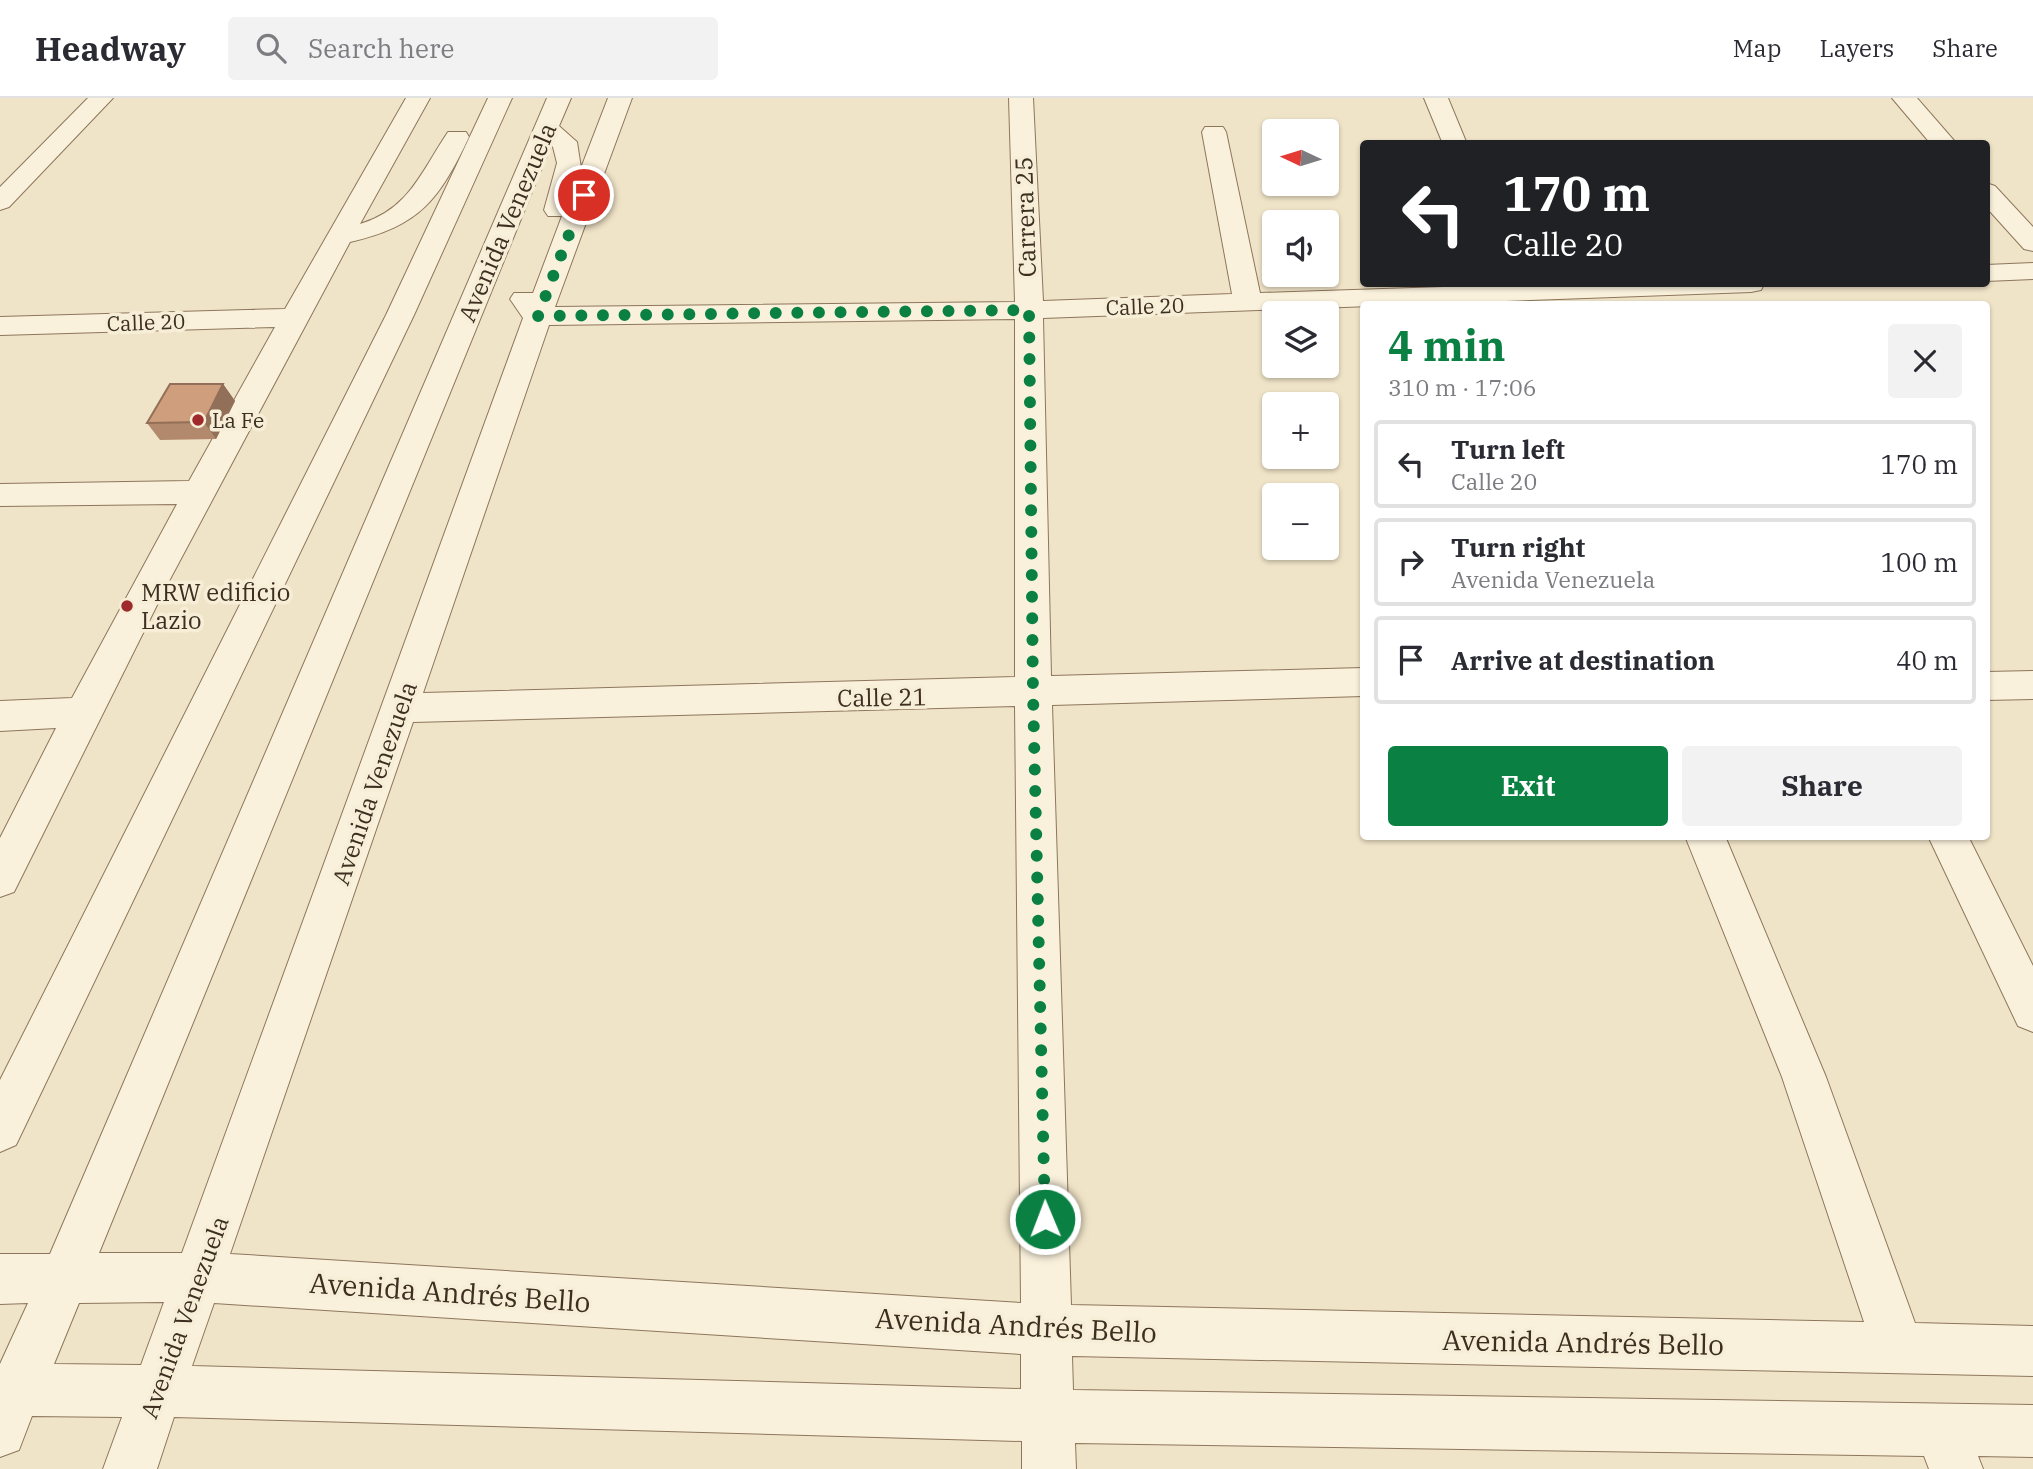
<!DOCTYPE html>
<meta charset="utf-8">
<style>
:root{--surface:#fff;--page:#f2f2f3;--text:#2b2b33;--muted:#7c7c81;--line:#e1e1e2;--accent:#0b8043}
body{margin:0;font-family:"IBM Plex Serif",serif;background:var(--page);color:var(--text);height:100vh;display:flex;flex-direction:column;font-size:26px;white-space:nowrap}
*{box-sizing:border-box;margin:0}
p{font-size:23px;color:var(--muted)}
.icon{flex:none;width:38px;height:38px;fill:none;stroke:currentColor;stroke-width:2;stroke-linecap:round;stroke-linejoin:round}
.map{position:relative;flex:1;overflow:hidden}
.panel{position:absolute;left:1360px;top:203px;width:630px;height:539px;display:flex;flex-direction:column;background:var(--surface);border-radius:7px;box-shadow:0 2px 5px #0004}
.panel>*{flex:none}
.banner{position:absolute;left:1360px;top:42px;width:630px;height:147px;border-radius:7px;box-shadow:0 2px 5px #0004;background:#202124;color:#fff;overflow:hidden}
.needle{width:46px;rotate:274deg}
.buttons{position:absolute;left:1262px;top:21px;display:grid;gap:14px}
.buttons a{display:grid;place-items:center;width:77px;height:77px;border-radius:7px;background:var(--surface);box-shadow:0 2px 5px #0004;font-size:35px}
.pin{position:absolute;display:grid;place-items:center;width:60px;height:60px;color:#fff;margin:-30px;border:4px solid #fff;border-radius:50%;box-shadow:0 2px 7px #0007}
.me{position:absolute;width:77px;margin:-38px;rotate:359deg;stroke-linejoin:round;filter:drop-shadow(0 0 5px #0008)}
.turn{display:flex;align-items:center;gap:24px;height:147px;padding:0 28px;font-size:32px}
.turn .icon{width:91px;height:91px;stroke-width:2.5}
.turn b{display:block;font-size:49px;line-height:60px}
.round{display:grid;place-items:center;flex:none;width:74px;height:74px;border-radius:7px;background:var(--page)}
.summary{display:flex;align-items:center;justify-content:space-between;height:119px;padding:0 28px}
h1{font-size:42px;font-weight:800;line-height:52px;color:var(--accent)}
.action{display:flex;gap:14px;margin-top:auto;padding:14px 28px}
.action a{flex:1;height:80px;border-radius:7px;background:var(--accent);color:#fff;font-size:28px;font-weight:800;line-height:80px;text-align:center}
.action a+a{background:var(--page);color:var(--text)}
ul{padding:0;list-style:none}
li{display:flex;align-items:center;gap:21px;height:88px;margin:0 14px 10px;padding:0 14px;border:4px solid var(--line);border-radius:7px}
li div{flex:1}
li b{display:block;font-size:26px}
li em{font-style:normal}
header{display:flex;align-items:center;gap:42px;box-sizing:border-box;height:98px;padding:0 35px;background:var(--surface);border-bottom:2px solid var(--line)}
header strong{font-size:33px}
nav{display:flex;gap:38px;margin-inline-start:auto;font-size:24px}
.search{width:490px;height:63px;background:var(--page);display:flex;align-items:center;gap:18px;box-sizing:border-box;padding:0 24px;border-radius:7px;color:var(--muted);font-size:26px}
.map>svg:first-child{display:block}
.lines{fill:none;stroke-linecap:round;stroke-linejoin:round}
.minor-casing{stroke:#8d765c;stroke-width:2}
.minor{fill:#faf1dc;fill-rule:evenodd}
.wall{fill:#b2896c}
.shaded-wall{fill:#916f58}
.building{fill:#cf9f7d;stroke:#916f58;stroke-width:2}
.route{stroke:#0b8043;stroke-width:12;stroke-dasharray:0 21.6}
.poi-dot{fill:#9e2a2b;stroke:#f7eed8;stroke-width:2.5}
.labels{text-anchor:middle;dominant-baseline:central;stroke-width:7;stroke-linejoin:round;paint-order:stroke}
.far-street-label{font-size:21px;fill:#3d2e20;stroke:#f7eed8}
.far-poi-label{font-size:21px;fill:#3d2e20;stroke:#f7eed8;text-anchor:start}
.street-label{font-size:24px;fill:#3d2e20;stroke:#f7eed8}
.poi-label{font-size:24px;fill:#3d2e20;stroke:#f7eed8;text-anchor:start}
.near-street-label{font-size:28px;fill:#3d2e20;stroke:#f7eed8}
</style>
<header>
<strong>Headway</strong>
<div class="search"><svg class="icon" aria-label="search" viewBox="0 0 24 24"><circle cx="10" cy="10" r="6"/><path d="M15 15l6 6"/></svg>Search here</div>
<nav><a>Map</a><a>Layers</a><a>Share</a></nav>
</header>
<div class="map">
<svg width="2033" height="1371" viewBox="0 0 2033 1371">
<rect width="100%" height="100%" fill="#f0e4c8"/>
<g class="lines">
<defs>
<g id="minor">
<path d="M88,0H113L9,109L0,112V89Z"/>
<path d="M406,0H430L360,126C410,111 422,72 448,34H466L469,39C439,102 420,128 350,144L168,485L14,794L0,799V740L56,630L0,633V603L72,600L177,406L0,408V386L189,383L275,229L0,237V219L285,211Z"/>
<path d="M488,0H512L414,217L16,1047L0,1054V982L386,217Z"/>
<path d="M547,0H571L559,28L577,44L581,70L608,0H632L555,209L1015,204L1009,0H1033L1043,203L1232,196L1202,34L1205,29H1223L1226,34L1260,195L1532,186H1764L1761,192L1751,194L1043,220L1051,578L1363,570V598L1052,607L1071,1207L1864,1224L1782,979L1685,738H1725L1826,979L1915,1225L2033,1228V1278L1072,1258L1073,1292L2033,1307V1359L1978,1358L1983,1371H1929L1924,1358L1075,1345L1076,1371H1022V1343L174,1319L157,1371H103L122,1319L32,1318L19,1352L0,1359V1266L28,1205L0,1206V1156H50ZM552,45L557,65L544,112L548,118H562L533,195H514L510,201L523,220L182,1155H99ZM1015,221V579L423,595L549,227ZM1015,608L1021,1205L230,1156L413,624ZM164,1204L141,1267L54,1266L79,1205ZM214,1205L1021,1256V1291L192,1268Z"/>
<path d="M1424,0H1448L1467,46H1443Z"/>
<path d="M1892,0H1917L1957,46H1931Z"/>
<path d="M1986,85L1995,88L2033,129V153L2024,151L1986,109Z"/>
<path d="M2033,165V181L1986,183V167Z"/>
<path d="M2033,573V601L1986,602V574Z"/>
<path d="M1928,738H1968L2033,868V934L2018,928Z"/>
</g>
</defs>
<use href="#minor" class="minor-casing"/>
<use href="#minor" class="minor"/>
</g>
<path class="wall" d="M223,286L235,303L216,341L160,342L147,325Z"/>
<path class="shaded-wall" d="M223,286L235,303L216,341L204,324Z"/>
<path class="building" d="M170,286H223L204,324L147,325Z"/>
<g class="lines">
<path class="route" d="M584,97L538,218L1029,212L1033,595L1045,1121"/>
</g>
<g class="poi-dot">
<circle cx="198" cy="322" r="7"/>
<circle cx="127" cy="508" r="7"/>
</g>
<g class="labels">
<g class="far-street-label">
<text transform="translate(1145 208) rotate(-2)">Calle 20</text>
<text transform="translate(146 224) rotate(-2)">Calle 20</text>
</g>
<g class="far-poi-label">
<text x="212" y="322">La Fe</text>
</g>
<g class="street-label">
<text transform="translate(1025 119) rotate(-92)">Carrera 25</text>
<text transform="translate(507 124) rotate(-67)">Avenida Venezuela</text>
<text transform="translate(882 599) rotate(-1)">Calle 21</text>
<text transform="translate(374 685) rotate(-71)">Avenida Venezuela</text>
<text transform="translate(184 1219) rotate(-70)">Avenida Venezuela</text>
</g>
<g class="poi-label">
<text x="141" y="494">MRW edificio<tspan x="141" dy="28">Lazio</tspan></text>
</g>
<g class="near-street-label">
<text transform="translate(450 1194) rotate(4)">Avenida Andrés Bello</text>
<text transform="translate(1016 1227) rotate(3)">Avenida Andrés Bello</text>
<text transform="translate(1583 1244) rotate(1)">Avenida Andrés Bello</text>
</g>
</g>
</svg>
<div class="buttons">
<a><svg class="needle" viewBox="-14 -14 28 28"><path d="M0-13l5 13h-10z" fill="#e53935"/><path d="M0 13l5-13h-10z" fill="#7c7c81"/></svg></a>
<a><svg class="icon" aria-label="sound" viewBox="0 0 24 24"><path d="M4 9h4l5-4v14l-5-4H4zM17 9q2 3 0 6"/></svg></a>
<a><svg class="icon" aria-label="layers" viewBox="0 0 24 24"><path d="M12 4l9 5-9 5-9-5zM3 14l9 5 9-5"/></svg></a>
<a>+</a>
<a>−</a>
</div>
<div class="pin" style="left:584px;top:97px;background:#d93025"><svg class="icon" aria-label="arrive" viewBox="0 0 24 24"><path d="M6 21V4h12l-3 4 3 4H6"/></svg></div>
<svg class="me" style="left:1045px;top:1121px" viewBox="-20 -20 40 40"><circle r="17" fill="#0b8043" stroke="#fff" stroke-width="3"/><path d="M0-11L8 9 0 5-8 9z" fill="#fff"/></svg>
<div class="banner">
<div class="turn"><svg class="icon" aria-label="left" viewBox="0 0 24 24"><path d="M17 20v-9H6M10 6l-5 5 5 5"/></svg><div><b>170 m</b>Calle 20</div></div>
</div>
<section class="panel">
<div class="summary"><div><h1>4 min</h1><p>310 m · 17:06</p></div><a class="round"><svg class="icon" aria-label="close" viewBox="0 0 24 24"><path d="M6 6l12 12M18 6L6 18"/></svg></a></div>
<ul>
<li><svg class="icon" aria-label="left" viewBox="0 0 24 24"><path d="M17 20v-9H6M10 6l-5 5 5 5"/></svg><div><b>Turn left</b><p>Calle 20</p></div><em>170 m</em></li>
<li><svg class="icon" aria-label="right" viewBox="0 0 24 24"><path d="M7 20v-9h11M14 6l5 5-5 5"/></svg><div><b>Turn right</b><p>Avenida Venezuela</p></div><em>100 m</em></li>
<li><svg class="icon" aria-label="arrive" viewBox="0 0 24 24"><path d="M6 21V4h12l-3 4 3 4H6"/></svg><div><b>Arrive at destination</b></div><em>40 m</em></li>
</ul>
<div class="action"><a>Exit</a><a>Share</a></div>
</section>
</div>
